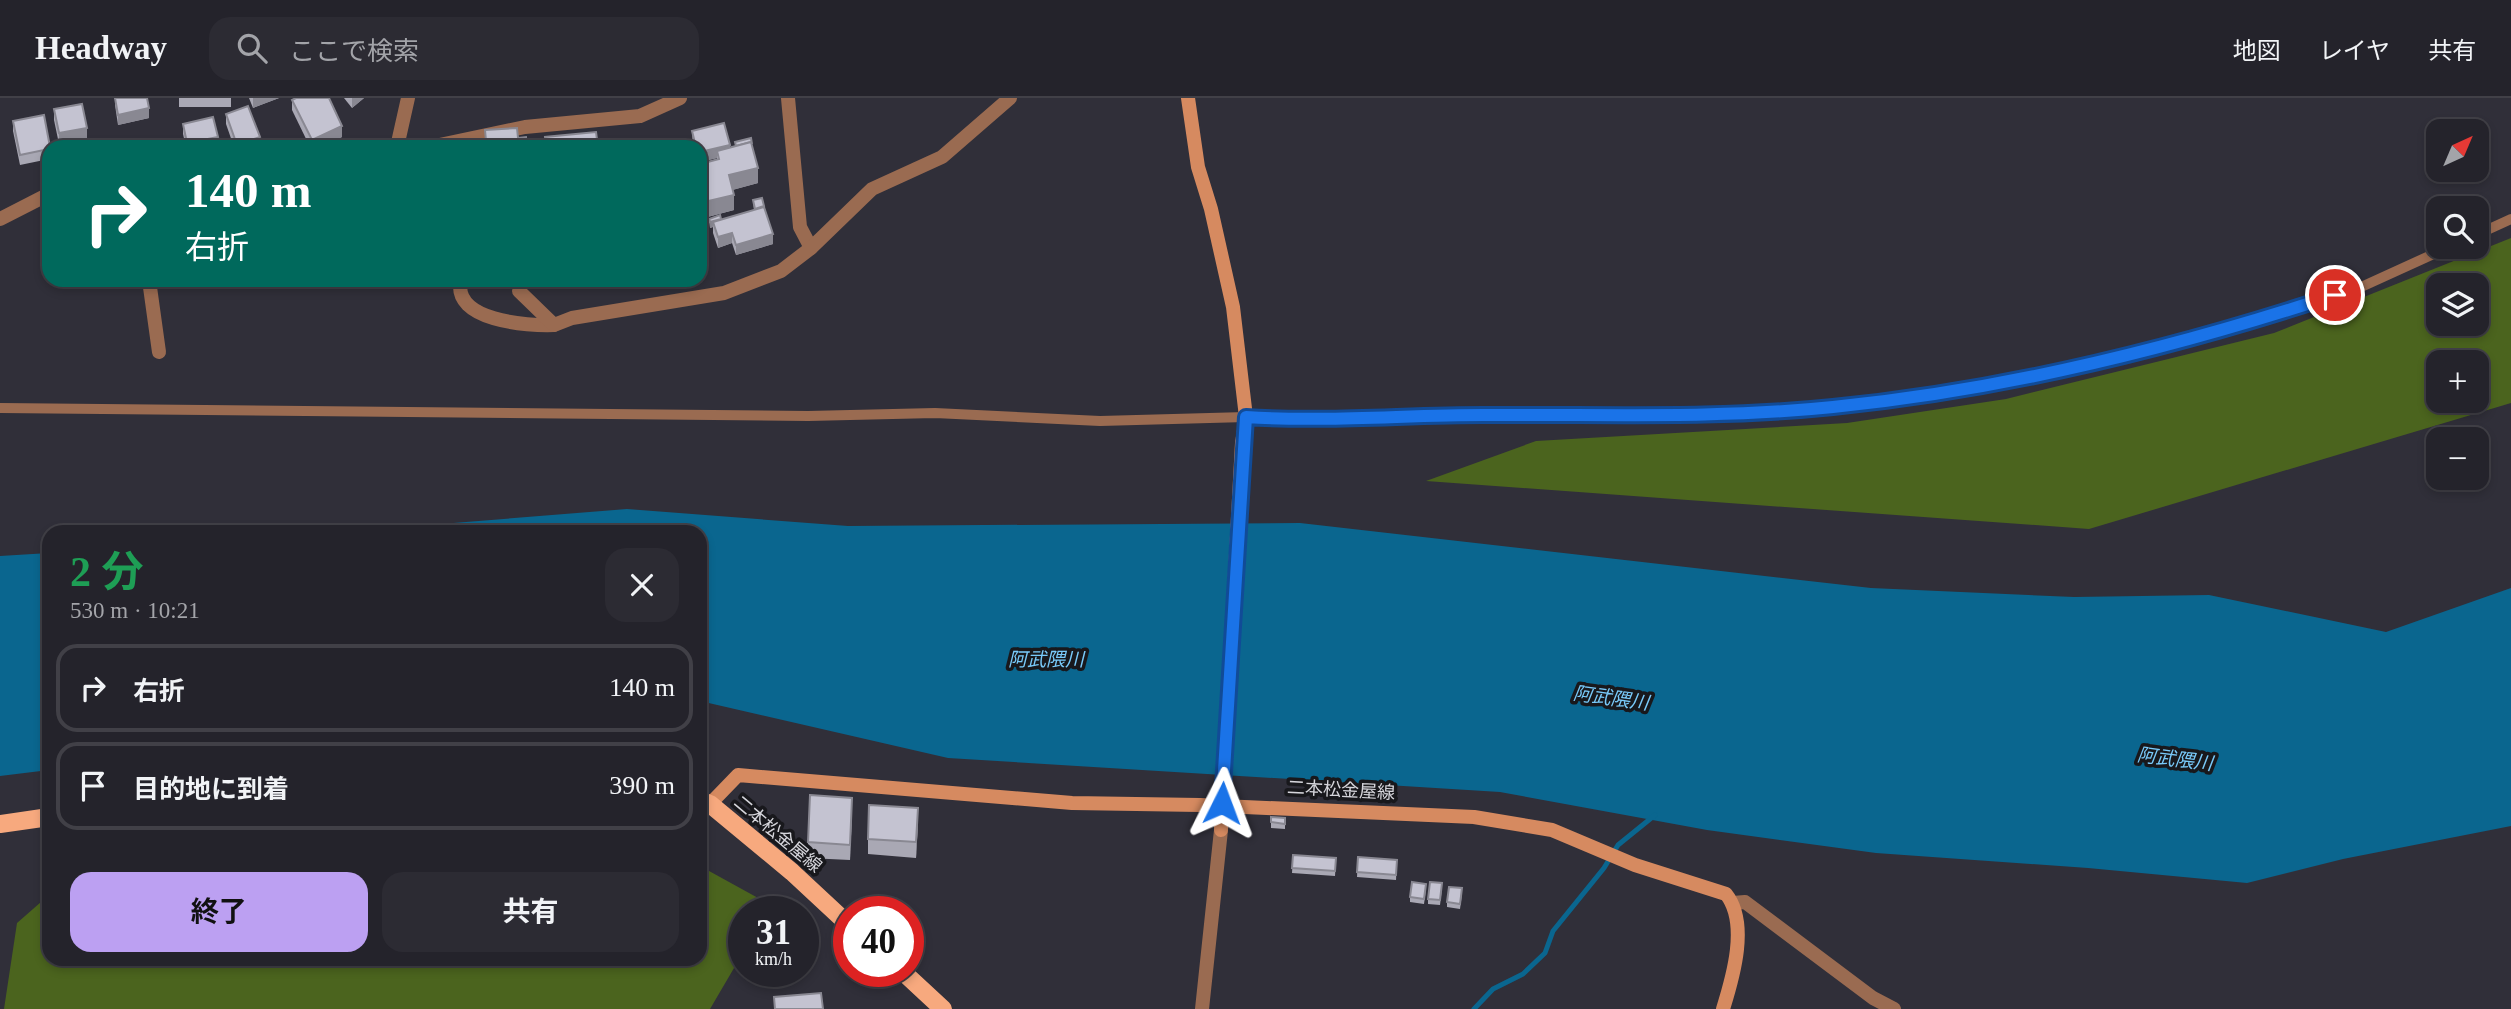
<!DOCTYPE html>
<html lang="ja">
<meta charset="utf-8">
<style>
:root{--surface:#24232b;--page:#2c2b33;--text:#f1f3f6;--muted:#a3a4a9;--line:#414047;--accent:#bca0f2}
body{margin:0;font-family:"Times New Roman","Noto Sans JP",serif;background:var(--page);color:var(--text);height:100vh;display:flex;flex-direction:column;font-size:26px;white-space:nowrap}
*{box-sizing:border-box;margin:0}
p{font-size:23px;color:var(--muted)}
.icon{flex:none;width:38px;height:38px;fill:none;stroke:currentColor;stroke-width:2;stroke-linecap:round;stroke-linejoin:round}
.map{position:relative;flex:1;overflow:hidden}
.drawer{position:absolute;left:42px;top:427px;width:665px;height:441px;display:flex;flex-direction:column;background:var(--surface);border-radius:21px;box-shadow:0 4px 10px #0003,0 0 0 2px var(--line)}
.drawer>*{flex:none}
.hud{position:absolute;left:42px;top:42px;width:665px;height:147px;border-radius:21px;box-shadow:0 4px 10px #0003,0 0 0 2px var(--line);background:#00695c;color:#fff;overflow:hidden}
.needle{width:46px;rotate:44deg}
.buttons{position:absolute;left:2426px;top:21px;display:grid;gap:14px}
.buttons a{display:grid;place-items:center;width:63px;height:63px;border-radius:14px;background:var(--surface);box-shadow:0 4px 10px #0003,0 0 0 2px var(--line);font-size:35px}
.speed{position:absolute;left:728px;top:798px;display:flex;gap:14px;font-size:35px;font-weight:700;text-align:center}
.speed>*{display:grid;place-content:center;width:91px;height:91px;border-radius:50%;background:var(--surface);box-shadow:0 4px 10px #0003,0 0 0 2px var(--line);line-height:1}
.speed small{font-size:18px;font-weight:400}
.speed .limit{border:10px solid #d22;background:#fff;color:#111}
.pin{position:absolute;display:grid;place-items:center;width:60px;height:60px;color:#fff;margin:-30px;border:4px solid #fff;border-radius:50%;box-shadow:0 2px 7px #0007}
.me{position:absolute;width:77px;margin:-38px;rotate:3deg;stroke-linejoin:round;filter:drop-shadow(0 0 5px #0008)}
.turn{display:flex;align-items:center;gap:24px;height:147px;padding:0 28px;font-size:32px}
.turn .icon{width:91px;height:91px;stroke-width:2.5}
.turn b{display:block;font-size:49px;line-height:60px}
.round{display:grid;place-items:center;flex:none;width:74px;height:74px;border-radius:21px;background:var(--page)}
.headline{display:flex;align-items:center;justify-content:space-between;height:119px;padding:0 28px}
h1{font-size:42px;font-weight:700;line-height:52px;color:#1e9e55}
.button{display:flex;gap:14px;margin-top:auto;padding:14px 28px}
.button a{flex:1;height:80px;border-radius:21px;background:var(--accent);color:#111;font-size:28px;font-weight:700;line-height:80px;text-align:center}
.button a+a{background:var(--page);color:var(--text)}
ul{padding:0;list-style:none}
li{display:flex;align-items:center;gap:21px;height:88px;margin:0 14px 10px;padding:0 14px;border:4px solid var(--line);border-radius:21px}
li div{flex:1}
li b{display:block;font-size:26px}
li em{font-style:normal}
header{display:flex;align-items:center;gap:42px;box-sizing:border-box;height:98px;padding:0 35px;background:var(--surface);border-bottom:2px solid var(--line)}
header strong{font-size:33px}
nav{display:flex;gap:38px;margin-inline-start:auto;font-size:24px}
.search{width:490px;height:63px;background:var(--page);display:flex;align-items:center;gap:18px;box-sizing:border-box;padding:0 24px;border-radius:21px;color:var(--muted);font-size:26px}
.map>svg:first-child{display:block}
.forest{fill:#4b641e;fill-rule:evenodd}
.water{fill:#0a668f}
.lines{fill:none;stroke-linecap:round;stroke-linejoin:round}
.stream{stroke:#0a668f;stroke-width:5}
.lane{stroke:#9a6b51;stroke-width:10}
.street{stroke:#9a6b51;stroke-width:14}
.secondary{stroke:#d68a60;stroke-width:14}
.primary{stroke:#f7a97e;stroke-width:18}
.secondary-bridge{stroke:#d68a60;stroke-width:14}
.wall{fill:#a9a8b4}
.shaded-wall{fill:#898892}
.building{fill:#c4c3d1;stroke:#898892;stroke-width:2}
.route-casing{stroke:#114b97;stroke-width:18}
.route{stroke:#1a73e8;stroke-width:12}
.labels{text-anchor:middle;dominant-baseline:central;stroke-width:7;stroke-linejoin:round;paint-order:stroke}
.street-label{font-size:18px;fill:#d6d6dc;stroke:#18181c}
.water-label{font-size:19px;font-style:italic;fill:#79cafa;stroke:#18181c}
</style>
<header>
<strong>Headway</strong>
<div class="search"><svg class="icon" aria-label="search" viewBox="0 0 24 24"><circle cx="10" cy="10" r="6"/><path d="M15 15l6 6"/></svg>ここで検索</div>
<nav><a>地図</a><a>レイヤ</a><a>共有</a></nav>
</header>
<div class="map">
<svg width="2511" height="911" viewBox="0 0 2511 911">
<rect width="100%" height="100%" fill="#302f39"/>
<g class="forest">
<path d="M2511,140V305L2089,431L1426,383L1536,343L1847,325L2006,301L2274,235ZM2438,187H2476V226H2438ZM2438,264H2476V303H2438Z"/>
<path d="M700,768L771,807L767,814H744V853L710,911H4L17,825L49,797V861H700Z"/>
</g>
<g class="water">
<path d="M627,411L848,428L1300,425L1871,490L2074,499L2209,497L2386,534L2511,490V728L2343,761L2247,785L2088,770L1876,755L1707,732L1500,694L948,660L700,603V434H340Z"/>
<path d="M49,455V672L0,678V458Z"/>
</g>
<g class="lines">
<path class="stream" d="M1474,911L1493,891L1523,876L1545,855L1553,833L1604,770L1618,747L1655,717"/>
<g class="lane">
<path d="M2476,137L2511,121"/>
<path d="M0,310L808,318L935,315L1100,323L1246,319L1382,321L1434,317H1698L1831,309L1973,292L2110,264L2359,190L2449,149"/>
</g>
<g class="street">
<path d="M788,0L800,129L811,150"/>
<path d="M397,49L408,0"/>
<path d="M430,49L525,29L640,18L680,0"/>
<path d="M0,121L49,96"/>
<path d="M149,182L159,254"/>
<path d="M461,182C451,223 528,228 554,227"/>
<path d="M519,193L554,227L572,220L724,195L781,173L811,150L872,91L942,59L1010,0"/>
<path d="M1733,805L1745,804L1873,900L1894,911"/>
<path d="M1202,911L1221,732"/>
</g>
<g class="secondary">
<path d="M1188,0L1198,69L1211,111L1233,209L1246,319L1242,345"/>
<path d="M710,706L738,677L1072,705L1200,707L1474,719L1552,732L1635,767L1726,796C1749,825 1733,879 1723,911"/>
</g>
<g class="primary">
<path d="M700,702L710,706L792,774L849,827"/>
<path d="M0,726L49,719"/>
<path d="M902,873L943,911"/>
</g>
<path class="secondary-bridge" d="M1221,732L1242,345"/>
</g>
<g class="wall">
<path d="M115,0H147L149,20L118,27L115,7Z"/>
<rect x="179" y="0" width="52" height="9"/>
<path d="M249,0H279L253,10Z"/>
<path d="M344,0H364L352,10Z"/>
<path d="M292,2L342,39L319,49H310L292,12Z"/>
<path d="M54,11L87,40L59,46L54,22Z"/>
<path d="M226,16L260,49H234L226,26Z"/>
<path d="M13,23L49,49V61L20,67L13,33Z"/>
<path d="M183,26L218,39V49H186L183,36Z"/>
<path d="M692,33L730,49L735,48V44L758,85L732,92L734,112L700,121V66L717,61V60L700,64V49H693Z"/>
<path d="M753,102L773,146L736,157L732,145L718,150L713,135V129L710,130L709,121L721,122L754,112Z"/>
<path d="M852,715L850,762L808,760V744Z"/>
<path d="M1271,719L1285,720V731L1271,730Z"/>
<path d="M918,725L916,760L868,756V741Z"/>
<path d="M1293,757L1336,760L1335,778L1292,775Z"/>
<path d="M1358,759L1397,762L1396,782L1357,779Z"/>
<path d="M1442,790L1440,807L1428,806V801Z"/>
<path d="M1426,791L1424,806L1410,804V799Z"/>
<path d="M1462,796L1460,811L1447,809V804Z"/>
</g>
<g class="shaded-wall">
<path d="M253,0H279L253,10Z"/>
<path d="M352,0H364L352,10Z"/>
<path d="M149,10V20L118,27V17Z"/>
<path d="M342,28V39L319,49H312V42Z"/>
<path d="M87,30V40L59,46V35Z"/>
<path d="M260,39V49H237V47Z"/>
<path d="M730,47V57L717,53V60L700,64V54Z"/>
<path d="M758,70V85L729,93V77Z"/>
<path d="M734,97V112L700,121V105Z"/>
<path d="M721,121L713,124V129L710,130V124Z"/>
<path d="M732,135V145L718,150V139Z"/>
<path d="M773,136V146L736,157V147Z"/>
<path d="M852,700V715L850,762V747Z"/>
<path d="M918,710V725L916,760V744Z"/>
</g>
<g class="building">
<path d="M115,0H147L149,10L118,17Z"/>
<path d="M296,0H329L342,28L312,42L292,2Z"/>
<path d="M82,6L87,30L59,35L54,11Z"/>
<path d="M248,8L260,39L237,47L226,16Z"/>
<path d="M44,17L50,49H49V51L20,57L13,23Z"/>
<path d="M213,19L218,39L187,45L183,26Z"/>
<path d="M724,25L730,47L700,54V49H696L692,33Z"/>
<path d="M517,30L518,40L526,39L527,49H474V44L486,43L485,32Z"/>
<path d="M596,34L598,49H546L545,39Z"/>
<path d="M751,40L752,46L751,44L736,48L735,44Z"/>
<path d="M751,44L758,70L729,77L734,97L700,105V66L719,61L717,53Z"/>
<path d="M762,100L764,108L755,111L753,102Z"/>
<path d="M764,109L773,136L736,147L732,135L718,139L713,124Z"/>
<path d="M720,117L721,121L710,124L709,121Z"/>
<path d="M810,697L852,700L850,747L808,744Z"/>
<path d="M869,707L918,710L916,744L868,741Z"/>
<path d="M1271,719L1285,720V726L1271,724Z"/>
<path d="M1293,757L1336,760L1335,773L1292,770Z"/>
<path d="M1358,759L1397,762L1396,777L1357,774Z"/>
<path d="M1412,784L1426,786L1424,801L1410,799Z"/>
<path d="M1430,784L1442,785L1440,802L1428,801Z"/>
<path d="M1449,789L1462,790L1460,806L1447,804Z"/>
<path d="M821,895L823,911H775L774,899Z"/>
</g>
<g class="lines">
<defs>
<path id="route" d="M1222,705L1246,319C1325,324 1405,317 1484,317C1600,316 1717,321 1833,309C2005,292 2171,251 2335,197"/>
</defs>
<use href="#route" class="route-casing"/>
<use href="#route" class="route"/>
</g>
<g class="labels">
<g class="street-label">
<text transform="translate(1341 692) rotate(3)">二本松金屋線</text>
<text transform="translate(778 736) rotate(40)">二本松金屋線</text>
</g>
<g class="water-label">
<text x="1046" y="561">阿武隈川</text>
<text transform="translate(1611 600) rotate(8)">阿武隈川</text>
<text transform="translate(2175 661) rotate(7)">阿武隈川</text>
</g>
</g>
</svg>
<div class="buttons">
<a><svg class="needle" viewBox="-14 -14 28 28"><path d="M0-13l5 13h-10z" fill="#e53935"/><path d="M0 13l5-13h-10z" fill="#a3a4a9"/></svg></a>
<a><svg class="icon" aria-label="search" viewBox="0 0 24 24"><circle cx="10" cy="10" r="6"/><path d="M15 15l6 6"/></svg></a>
<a><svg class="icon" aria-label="layers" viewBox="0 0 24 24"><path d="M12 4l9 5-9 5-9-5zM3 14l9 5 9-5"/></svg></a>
<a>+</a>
<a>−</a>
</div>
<div class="speed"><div>31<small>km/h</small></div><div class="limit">40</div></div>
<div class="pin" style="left:2335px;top:197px;background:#d93025"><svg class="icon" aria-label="arrive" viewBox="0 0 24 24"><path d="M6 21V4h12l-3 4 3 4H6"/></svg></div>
<svg class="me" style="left:1222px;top:705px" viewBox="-20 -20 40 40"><path d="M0-17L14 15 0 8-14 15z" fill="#1a73e8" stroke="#fff" stroke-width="4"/></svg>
<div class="hud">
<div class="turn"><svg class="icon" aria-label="right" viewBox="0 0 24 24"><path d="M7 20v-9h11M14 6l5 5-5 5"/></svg><div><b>140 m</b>右折</div></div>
</div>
<section class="drawer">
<div class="headline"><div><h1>2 分</h1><p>530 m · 10:21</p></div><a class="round"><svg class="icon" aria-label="close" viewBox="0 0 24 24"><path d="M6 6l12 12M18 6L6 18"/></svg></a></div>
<ul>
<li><svg class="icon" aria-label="right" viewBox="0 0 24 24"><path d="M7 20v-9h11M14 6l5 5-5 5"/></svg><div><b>右折</b></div><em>140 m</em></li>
<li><svg class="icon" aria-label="arrive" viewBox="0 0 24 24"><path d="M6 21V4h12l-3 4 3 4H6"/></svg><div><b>目的地に到着</b></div><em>390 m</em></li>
</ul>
<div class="button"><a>終了</a><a>共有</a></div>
</section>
</div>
